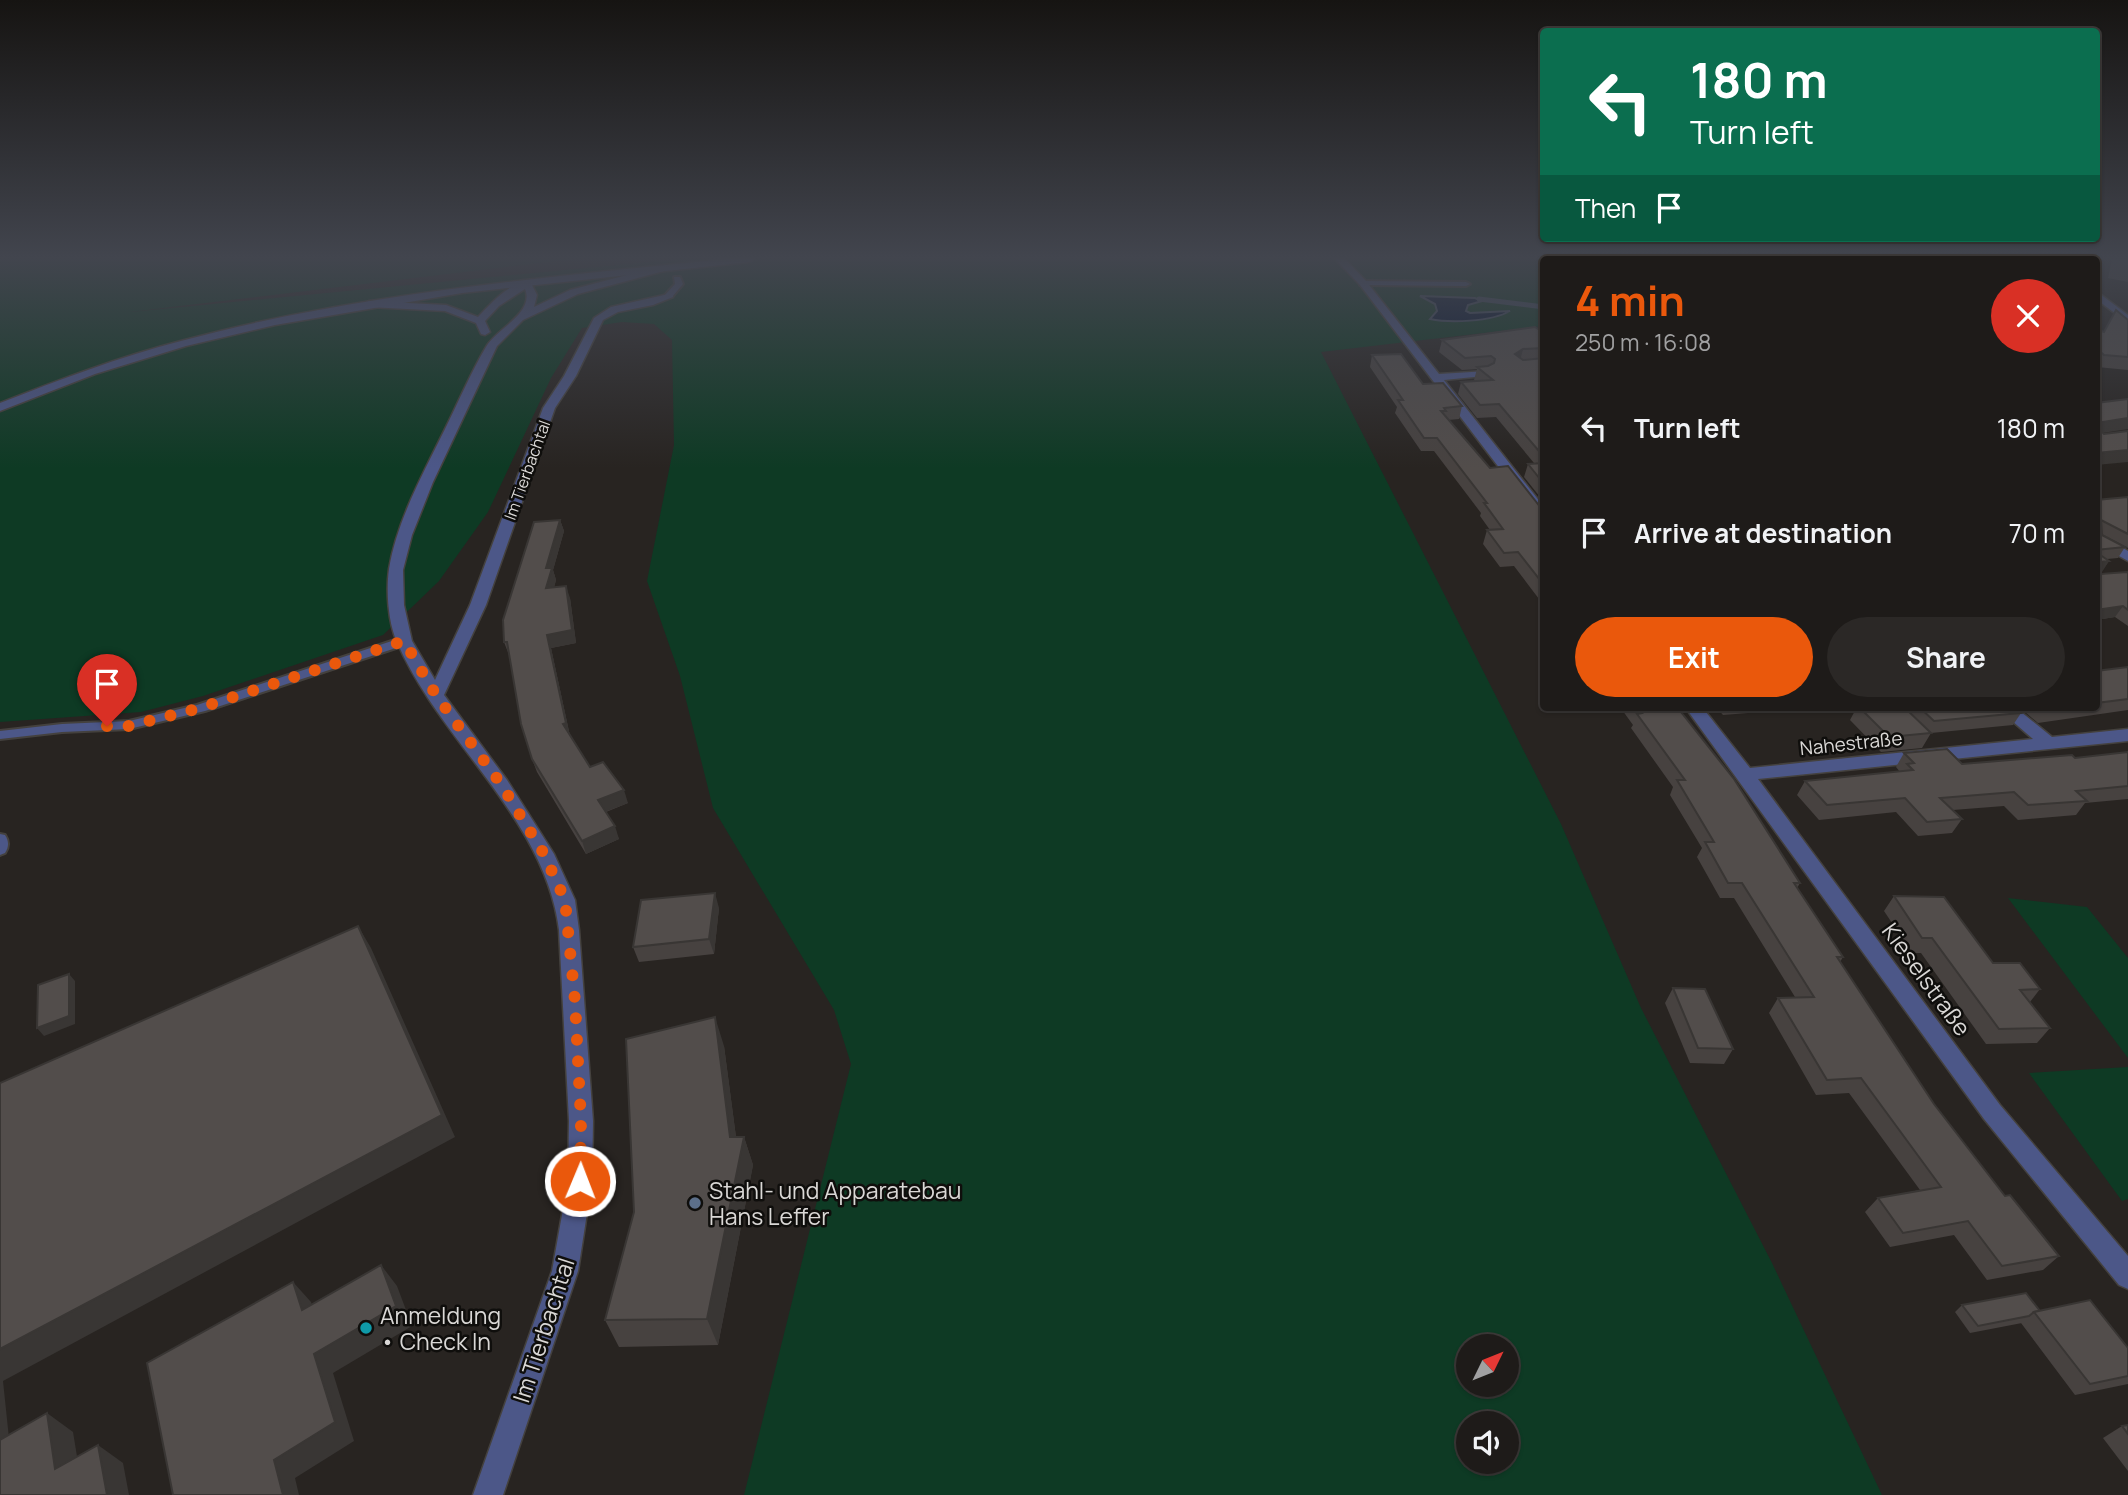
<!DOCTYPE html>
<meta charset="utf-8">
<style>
:root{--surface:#1e1b19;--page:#2b2826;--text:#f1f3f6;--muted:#a1a1a2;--line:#3c3938;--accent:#ea580c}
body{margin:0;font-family:Manrope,sans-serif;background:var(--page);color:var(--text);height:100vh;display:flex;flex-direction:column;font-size:26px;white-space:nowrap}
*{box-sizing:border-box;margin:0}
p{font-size:23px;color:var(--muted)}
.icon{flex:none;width:38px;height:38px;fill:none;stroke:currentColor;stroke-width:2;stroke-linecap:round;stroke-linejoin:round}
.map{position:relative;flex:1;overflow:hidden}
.drawer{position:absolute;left:1540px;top:256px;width:560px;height:455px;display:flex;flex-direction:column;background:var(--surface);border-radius:7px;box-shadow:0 2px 5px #0004,0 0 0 2px var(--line)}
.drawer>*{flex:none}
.guide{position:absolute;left:1540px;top:28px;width:560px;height:214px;border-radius:7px;box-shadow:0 2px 5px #0004,0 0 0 2px var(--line);background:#0b6e4f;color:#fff;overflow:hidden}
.needle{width:46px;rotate:47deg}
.tools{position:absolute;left:1456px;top:1334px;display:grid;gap:14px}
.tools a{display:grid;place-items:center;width:63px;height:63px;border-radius:50%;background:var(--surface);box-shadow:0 2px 5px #0004,0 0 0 2px var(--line);font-size:35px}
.pin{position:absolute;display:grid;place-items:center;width:60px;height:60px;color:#fff;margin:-72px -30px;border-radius:50% 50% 50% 0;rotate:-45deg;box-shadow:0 0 7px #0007}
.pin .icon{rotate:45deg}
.me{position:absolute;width:77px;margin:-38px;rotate:1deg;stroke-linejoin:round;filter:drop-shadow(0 0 5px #0008)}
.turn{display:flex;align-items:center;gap:24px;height:147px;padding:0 35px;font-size:32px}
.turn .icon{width:91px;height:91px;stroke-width:2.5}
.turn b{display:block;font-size:49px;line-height:60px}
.then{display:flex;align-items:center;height:66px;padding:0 35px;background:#0003;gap:14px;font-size:26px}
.round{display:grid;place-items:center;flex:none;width:74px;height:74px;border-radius:37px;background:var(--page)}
.summary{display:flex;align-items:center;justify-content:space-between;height:119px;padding:0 35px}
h1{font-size:42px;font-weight:700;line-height:52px;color:var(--accent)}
.button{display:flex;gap:14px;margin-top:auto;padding:14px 35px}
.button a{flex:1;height:80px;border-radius:42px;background:var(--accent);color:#fff;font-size:28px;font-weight:700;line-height:80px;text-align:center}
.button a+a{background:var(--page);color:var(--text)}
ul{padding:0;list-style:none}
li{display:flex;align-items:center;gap:21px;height:105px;padding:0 35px}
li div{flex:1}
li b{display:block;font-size:26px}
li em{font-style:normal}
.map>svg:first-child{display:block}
.green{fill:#0e3a24;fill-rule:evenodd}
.water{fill:#001031;stroke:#414c62;stroke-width:2}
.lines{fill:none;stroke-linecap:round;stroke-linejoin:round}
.stream{stroke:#414c62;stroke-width:5}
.service-casing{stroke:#44413e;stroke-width:4}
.minor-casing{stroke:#44413e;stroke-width:3}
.tertiary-casing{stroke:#44413e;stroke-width:3}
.service{fill:#4c5788;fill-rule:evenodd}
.minor{fill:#4c5788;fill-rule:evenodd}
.tertiary{fill:#4c5788;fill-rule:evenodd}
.wall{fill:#474240}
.shaded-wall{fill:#393634}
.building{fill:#524d4b;stroke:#393634;stroke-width:2}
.route{stroke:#ea580c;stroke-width:12;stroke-dasharray:0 21.6}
.service-dot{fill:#5c6f8a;stroke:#0f0e0c;stroke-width:2.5}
.culture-dot{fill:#0f9aa8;stroke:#0f0e0c;stroke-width:2.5}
.labels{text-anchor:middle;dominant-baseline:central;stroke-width:5;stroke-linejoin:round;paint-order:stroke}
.far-street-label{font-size:16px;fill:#dad8d6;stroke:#0f0e0c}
.street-label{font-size:19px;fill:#dad8d6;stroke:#0f0e0c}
.near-street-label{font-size:23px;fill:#dad8d6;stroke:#0f0e0c}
.near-poi-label{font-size:23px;fill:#dad8d6;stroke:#0f0e0c;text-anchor:start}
</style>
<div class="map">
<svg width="2128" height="1495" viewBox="0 0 2128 1495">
<rect width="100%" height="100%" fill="#282421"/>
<g class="green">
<path d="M0,259H572L130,312L679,259H1645H1544L1543,326L1321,352L1561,824L1641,1008L1772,1263L1882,1495H744L851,1064L834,1010L713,808L680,676L647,581L674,445L672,340L654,324L622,322L582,328L551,378L488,512L439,581L383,635L203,696L141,712L0,722ZM1468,1346H1507V1384H1468ZM1468,1423H1507V1461H1468Z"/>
<path d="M2008,898L2087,907L2128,958V1058Z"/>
<path d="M2128,1067V1199L2122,1201L2029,1073Z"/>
</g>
<path class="water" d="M1420,296L1475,298L1482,301L1468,305L1466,311L1470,313L1510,311C1491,322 1449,323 1430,319L1437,311L1435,304Z"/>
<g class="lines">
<path class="stream" d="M1479,299L1544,307"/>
<defs>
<g id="service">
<path d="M674,277H680L683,284L672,297H666L665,295L675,284Z"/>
<path d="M1360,281L1466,282L1470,284L1466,286L1363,285H1360Z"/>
<path d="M404,637L410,641L408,644L205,711L129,729L62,732L0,739V731L62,724L129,721L197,705Z"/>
<path d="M0,834L5,835C9,841 9,847 5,853L0,855Z"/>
</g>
<g id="minor">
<path d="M1335,259H1345L1366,281L1439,374L1488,371L1490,373L1484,376L1444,380L1544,507V521L1539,520L1360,285Z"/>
<path d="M661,266L666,269L664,271L578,294L523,320L497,346L433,482L412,535L403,570L404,605L412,641L435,680L470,605L543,408L564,376L594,318L611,307L673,293V297L653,305L618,312L603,320L576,376L555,408L486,605L444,695L507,780L554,854L575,900L579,930L593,1121L592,1181L578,1271L503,1495H473L552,1271L568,1181L569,1121L559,930C545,818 440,742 397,642C388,622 386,591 389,569C397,520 424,472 446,427C459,401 471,372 486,347C496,329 535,313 525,289L499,306L485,321L490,332L485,335L481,334L476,323L445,311L369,307L364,304L369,301L446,305L478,317C490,304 512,280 530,281L537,295L534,307L570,290Z"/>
<path d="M2096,532L2128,551V561L2096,543Z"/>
<path d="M1685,707H1702L1750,768L2033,739L1996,707H2015L2052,737L2128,729V741L1758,779L2000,1105L2128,1256V1289L2119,1285L1984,1119Z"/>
</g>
<g id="tertiary">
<path d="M725,259H754L749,262L462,293L275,325L186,346L95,374L0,411V403C59,380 119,357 181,341C358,293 543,278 725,259Z"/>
<path d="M2096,291L2128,315V323L2096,299Z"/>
</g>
</defs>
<use href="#service" class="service-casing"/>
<use href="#minor" class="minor-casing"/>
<use href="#tertiary" class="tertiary-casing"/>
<use href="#service" class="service"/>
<use href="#minor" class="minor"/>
<use href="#tertiary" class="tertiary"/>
</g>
<g class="wall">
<path d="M2112,259H2128V282L2108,278Z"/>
<path d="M2128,320V370L2097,367L2096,329L2103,332Z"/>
<path d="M1541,331H1544V502L1524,477L1528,464L1534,463L1496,417L1477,418L1458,394L1461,382L1475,381L1474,380L1477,369L1462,370L1439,352L1442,340Z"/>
<path d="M1372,355L1462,406L1459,419L1448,420L1490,468L1541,508L1544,509V601L1542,599H1539L1514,566L1500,567L1483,544L1487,530H1490L1480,516L1481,513L1434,451H1421L1395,413L1397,407L1370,367Z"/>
<path d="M2128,497V548L2102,534L2125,547L2118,558L2107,559L2109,561L2101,572V574L2128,573V626L2115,617L2096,620V500Z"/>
<path d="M560,520L564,531L553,570L556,580L554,587L570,598L576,643L551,648L570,736L590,767L628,803L606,812L619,839L586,854L537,772L532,759L509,655L504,642Z"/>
<path d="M2128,667V710L2038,723L2019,707H2096V671Z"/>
<path d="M1620,707H1677L1800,883L1797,888L1843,957L1840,962L1934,1104L2005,1196L2059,1256L2043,1270L1987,1280L1954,1235L1890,1247L1865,1212L1878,1198L1920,1190L1849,1093L1816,1095L1769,1013L1778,998L1795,997L1734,898H1720L1697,857L1702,848L1670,795L1673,787L1631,728L1633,725Z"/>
<path d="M1716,707H1764L1761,712L1723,715Z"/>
<path d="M1857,707H2014L2021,713L2013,725L1931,733L1922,748L1881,752L1850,720Z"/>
<path d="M1904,753L1962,764L2075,758L2128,753V799L2085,803L2076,815L2018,820L2004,806L1953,810L1962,819L1952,833L1918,836L1896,812L1819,820L1797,795L1805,781L1900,772L1896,767Z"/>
<path d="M1894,896L1993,963L2040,989L2030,1002L2050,1028L2037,1043L1986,1044L1921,953H1912L1884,911Z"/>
<path d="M719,908L714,954L639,962L633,947Z"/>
<path d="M1673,988L1733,1049L1724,1064L1690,1063L1665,1003Z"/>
<path d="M724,1046L736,1137H744L753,1165L718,1345L619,1347L605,1320L634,1212Z"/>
<path d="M1962,1305L2040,1311L2128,1348V1384L2075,1395L2021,1323H2022L1970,1333L1955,1312Z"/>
<path d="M2128,1425V1471L2103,1438L2122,1426Z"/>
</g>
<g class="shaded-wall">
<path d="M1523,349L1520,361L1515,354Z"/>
<path d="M2128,418V429L2096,434L2102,422Z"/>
<path d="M2128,450V462L2096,465V453Z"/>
<path d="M560,520L564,531L553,570L556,580L551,600L546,588V568Z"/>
<path d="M2109,561L2102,572L2096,573L2101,562Z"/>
<path d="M566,586L570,598L576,643L551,648L570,736L563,724L547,635Z"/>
<path d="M2123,606L2115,617L2096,620V610Z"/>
<path d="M624,790L628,803L602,813L598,800Z"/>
<path d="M615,826L619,839L586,854L582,841Z"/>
<path d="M715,893L719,908L714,954L709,939Z"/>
<path d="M358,926L371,948L455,1137L3,1381L12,1467L0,1459V1349Z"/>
<path d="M69,974L75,981V1024L44,1036L37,1028Z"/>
<path d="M715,1017L724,1046L739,1160L744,1137L753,1165L718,1345L707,1319L730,1137Z"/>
<path d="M381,1265L397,1286L412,1326L333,1373L354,1441L295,1478L299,1495H283L274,1460L314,1354Z"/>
<path d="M293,1282L311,1302L320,1330L302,1310Z"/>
<path d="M47,1413L73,1432L82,1487L55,1469Z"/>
<path d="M98,1445L123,1463L129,1495H107Z"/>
</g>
<g class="building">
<path d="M2116,310L2128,320V357L2104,355L2096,348V329L2104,332Z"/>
<path d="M1535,327L1541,331H1544V348L1523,349L1515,354L1523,360L1544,358V457L1499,404L1480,405L1461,382L1493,380L1477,367L1488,366L1494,363L1495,359L1491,356L1465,358L1442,340Z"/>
<path d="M1401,354L1423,384L1443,383L1462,406L1444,408L1446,411H1441L1490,468L1508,466L1541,508L1544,509V585L1518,552L1504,553L1487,530L1503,529L1484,503H1487L1437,438H1424L1398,400H1403L1372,355Z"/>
<path d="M2128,399V418L2102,422L2101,431L2104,434L2128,431V450L2096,453V403Z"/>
<path d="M1544,463V484L1528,464Z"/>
<path d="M2128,497V534L2101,520L2102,535L2125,547L2096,550V500Z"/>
<path d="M560,520L546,568H552L546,588L566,586L572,630L547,635L566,723L563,724L590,767L603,762L624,790L598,800L615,826L582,841L532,759L521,724L507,642H504L503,620L534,522Z"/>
<path d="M2096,552L2109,561L2101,562V574L2127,572L2128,573V610L2123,606L2096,610Z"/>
<path d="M2128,667V699L2096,703V671Z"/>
<path d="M1637,707H1677L1734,779L1800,883H1794L1843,957H1837L1934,1104L2005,1196L2010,1195L2059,1256L2002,1266L1968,1221L1903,1233L1878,1198L1941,1187L1861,1078L1827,1080L1778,998L1814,997L1742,883H1728L1705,842H1714L1677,780H1685L1637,714L1642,713Z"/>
<path d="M1859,707H1904L1931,733L1889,737Z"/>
<path d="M1919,707H2014L2021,713L1934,721Z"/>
<path d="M2043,707H2071L2047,710Z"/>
<path d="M1947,749L1962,764L2072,755L2075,758L2128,752V786L2076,791L2087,801L2028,805L2014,792L1940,798L1962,819L1927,822L1905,798L1827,805L1805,781L1913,770L1907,764L1914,763L1904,753Z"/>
<path d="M715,893L709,939L633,947L641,900Z"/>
<path d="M1894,896L1944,897L1993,963H2020L2040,989L2020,990L2050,1028L1999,1029L1932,938H1922Z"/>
<path d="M358,926L442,1115L0,1349V1083Z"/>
<path d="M69,974V1016L37,1028L38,985Z"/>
<path d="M1673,988L1705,989L1733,1049L1698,1048Z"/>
<path d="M715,1017L730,1137H744L707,1319L605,1320L634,1212L626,1039Z"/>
<path d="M381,1265L396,1306L314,1354L335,1422L274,1460L283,1495H173L147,1363L293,1282L302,1310Z"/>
<path d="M2026,1293L2040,1311L2034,1312L2029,1316L1978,1326L1962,1305Z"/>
<path d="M2090,1300L2128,1348V1376L2090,1384L2034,1312Z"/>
<path d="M47,1413L55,1469L98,1445L107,1495H0V1440Z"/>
<path d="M2128,1425V1434L2122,1426Z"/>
</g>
<linearGradient id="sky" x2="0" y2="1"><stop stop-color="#161412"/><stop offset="0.55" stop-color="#42454e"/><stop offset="1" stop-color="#42454e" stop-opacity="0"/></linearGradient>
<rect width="2128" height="468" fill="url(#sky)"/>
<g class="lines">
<path class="route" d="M107,726H129L200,708L404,641L436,695L501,784L544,854L565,900L575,1001L581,1121L580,1181"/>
</g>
<circle class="service-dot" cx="695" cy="1203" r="7"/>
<circle class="culture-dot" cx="366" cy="1328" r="7"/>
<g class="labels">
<g class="far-street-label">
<text transform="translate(527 470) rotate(-70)">Im Tierbachtal</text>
</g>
<g class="street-label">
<text transform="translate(1851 743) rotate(-6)">Nahestraße</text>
</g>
<g class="near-street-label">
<text transform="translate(1927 979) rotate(54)">Kieselstraße</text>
<text transform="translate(543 1330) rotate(-72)">Im Tierbachtal</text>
</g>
<g class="near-poi-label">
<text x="709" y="1190">Stahl- und Apparatebau<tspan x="709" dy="26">Hans Leffer</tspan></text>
<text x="380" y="1315">Anmeldung<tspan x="380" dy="26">• Check In</tspan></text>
</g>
</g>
</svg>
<div class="tools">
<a><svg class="needle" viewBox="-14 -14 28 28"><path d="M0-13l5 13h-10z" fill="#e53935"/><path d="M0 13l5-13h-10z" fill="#a1a1a2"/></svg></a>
<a><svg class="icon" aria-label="sound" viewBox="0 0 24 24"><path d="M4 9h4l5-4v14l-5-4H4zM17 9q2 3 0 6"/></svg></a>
</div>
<div class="pin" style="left:107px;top:726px;background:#d93025"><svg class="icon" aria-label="arrive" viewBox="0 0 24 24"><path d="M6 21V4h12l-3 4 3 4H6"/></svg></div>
<svg class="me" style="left:580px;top:1181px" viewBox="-20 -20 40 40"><circle r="17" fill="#ea580c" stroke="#fff" stroke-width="3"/><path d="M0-11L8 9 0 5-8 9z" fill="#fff"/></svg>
<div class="guide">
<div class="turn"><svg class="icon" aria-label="left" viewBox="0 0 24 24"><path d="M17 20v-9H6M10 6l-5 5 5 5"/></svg><div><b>180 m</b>Turn left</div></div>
<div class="then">Then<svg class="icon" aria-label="arrive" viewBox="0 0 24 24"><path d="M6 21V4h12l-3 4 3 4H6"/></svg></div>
</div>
<section class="drawer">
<div class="summary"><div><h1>4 min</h1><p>250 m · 16:08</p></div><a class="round" style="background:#d93025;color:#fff"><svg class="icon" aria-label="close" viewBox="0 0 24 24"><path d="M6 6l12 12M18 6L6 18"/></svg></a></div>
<ul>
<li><svg class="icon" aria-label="left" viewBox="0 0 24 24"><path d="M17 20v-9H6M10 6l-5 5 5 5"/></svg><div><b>Turn left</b></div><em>180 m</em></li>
<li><svg class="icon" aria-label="arrive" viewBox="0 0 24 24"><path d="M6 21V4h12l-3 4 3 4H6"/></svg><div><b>Arrive at destination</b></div><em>70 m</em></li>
</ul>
<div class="button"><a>Exit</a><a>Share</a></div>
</section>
</div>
